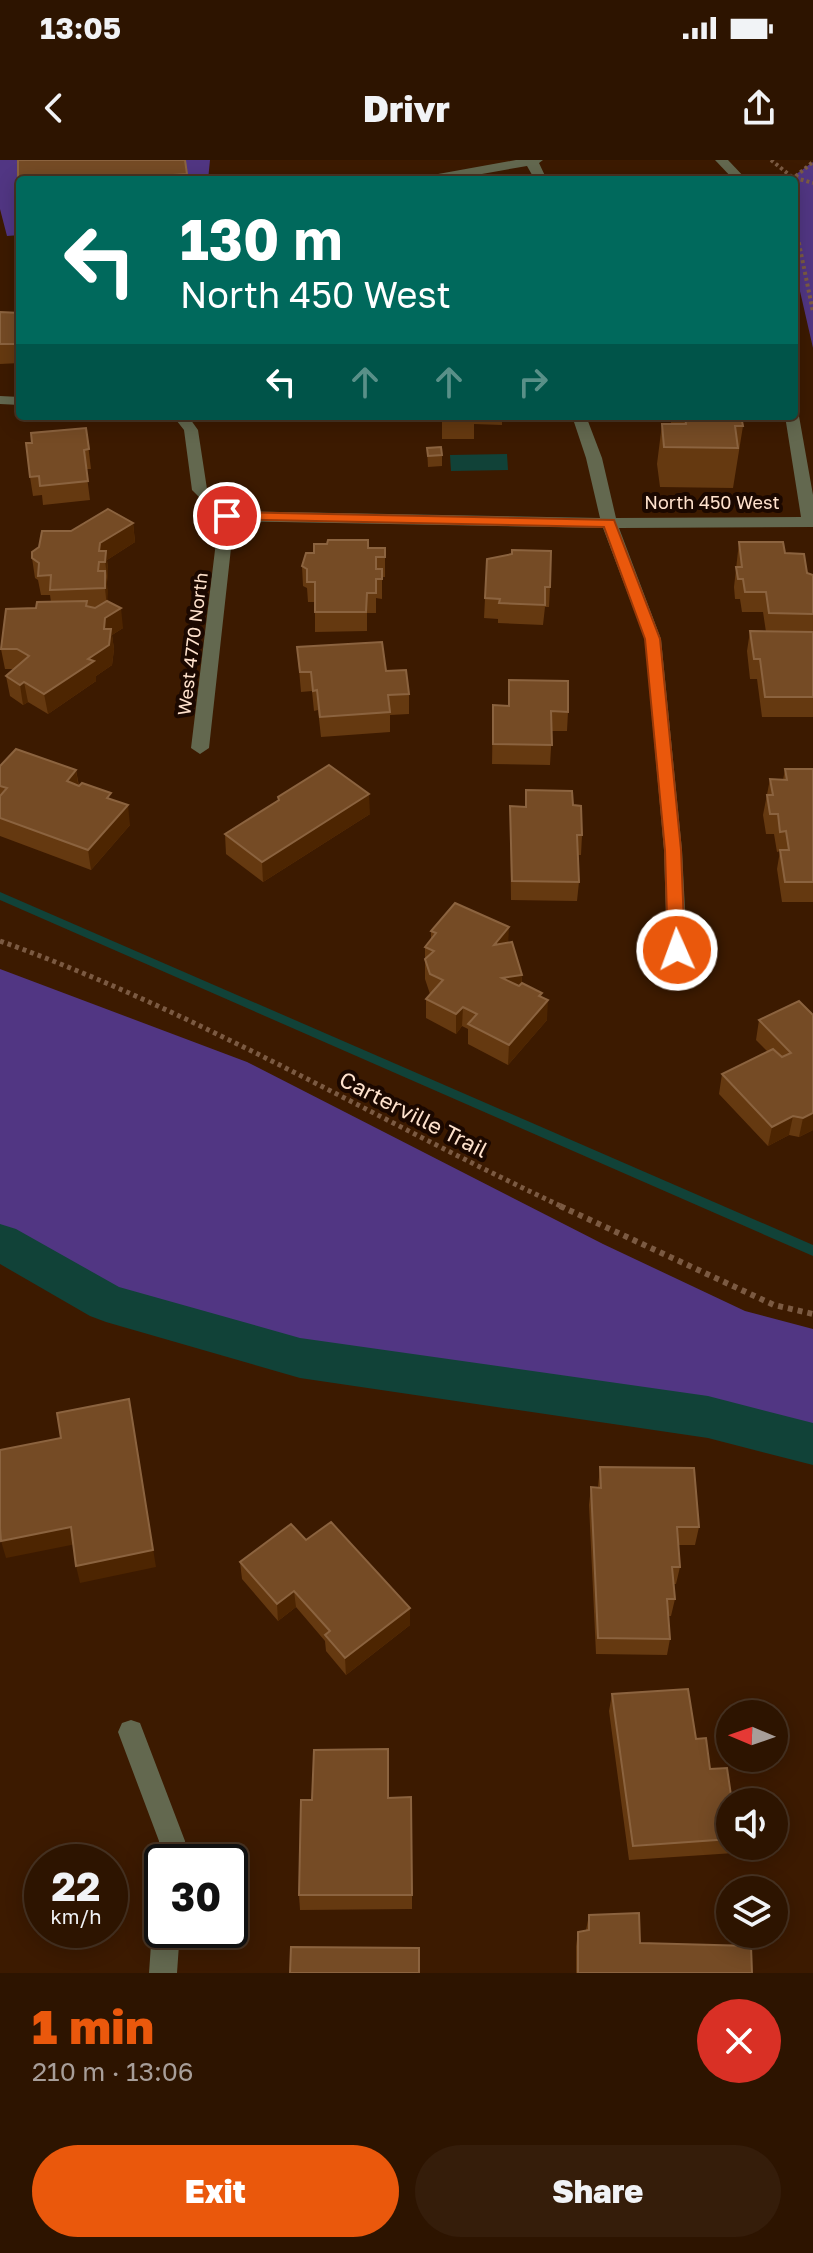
<!DOCTYPE html>
<meta charset="utf-8">
<style>
:root{--surface:#2d1400;--page:#351d0a;--text:#f1f3f6;--muted:#a79e99;--line:#483322;--accent:#ea580c}
body{margin:0;font-family:"Golos Text",sans-serif;background:var(--page);color:var(--text);height:100vh;display:flex;flex-direction:column;font-size:30px;white-space:nowrap}
*{box-sizing:border-box;margin:0}
p{font-size:26px;color:var(--muted)}
.icon{flex:none;width:44px;height:44px;fill:none;stroke:currentColor;stroke-width:2;stroke-linecap:round;stroke-linejoin:round}
.map{position:relative;height:1813px;overflow:hidden}
.sheet{display:flex;flex-direction:column;background:var(--surface);flex:1}
.sheet>*{flex:none}
.guide{position:absolute;left:16px;top:16px;width:782px;height:244px;border-radius:8px;box-shadow:0 4px 20px #0003,0 0 0 2px var(--line);background:#00695c;color:#fff;overflow:hidden}
.needle{width:52px;rotate:272deg}
.fabs{position:absolute;left:716px;top:1540px;display:grid;gap:16px}
.fabs a{display:grid;place-items:center;width:72px;height:72px;border-radius:50%;background:var(--surface);box-shadow:0 4px 20px #0003,0 0 0 2px var(--line);font-size:40px}
.speed{position:absolute;left:24px;top:1684px;display:flex;gap:16px;font-size:40px;font-weight:700;text-align:center}
.speed>*{display:grid;place-content:center;width:104px;height:104px;border-radius:50%;background:var(--surface);box-shadow:0 4px 20px #0003,0 0 0 2px var(--line);line-height:1}
.speed small{font-size:20px;font-weight:400}
.speed .limit{border:4px solid #111;border-radius:12px;background:#fff;color:#111}
.pin{position:absolute;display:grid;place-items:center;width:68px;height:68px;color:#fff;margin:-34px;border:4px solid #fff;border-radius:50%;box-shadow:0 2px 8px #0007}
.me{position:absolute;width:88px;margin:-44px;rotate:358deg;stroke-linejoin:round;filter:drop-shadow(0 0 6px #0008)}
.turn{display:flex;align-items:center;gap:28px;height:168px;padding:0 32px;font-size:36px}
.turn .icon{width:104px;height:104px;stroke-width:2.5}
.turn b{display:block;font-size:56px;line-height:68px}
.lanes{display:flex;align-items:center;height:76px;padding:0 32px;background:#0003;justify-content:center;gap:40px;direction:ltr}
.lanes .off{opacity:.35}
.round{display:grid;place-items:center;flex:none;width:84px;height:84px;border-radius:42px;background:var(--page)}
.headline{display:flex;align-items:center;justify-content:space-between;height:136px;padding:0 32px}
h1{font-size:48px;font-weight:800;line-height:60px;color:var(--accent)}
.button{display:flex;gap:16px;margin-top:auto;padding:16px 32px}
.button a{flex:1;height:92px;border-radius:48px;background:var(--accent);color:#fff;font-size:32px;font-weight:800;line-height:92px;text-align:center}
.button a+a{background:var(--page);color:var(--text)}
.status{display:flex;justify-content:space-between;align-items:center;height:56px;padding:0 40px;background:var(--surface);direction:ltr}
.status svg{height:22px;fill:currentColor}
header{display:flex;justify-content:space-between;align-items:center;height:104px;padding:0 32px;background:var(--surface);font-size:36px;font-weight:800}
.map>svg:first-child{display:block}
.green{fill:#513683}
.water{fill:#114238}
.lines{fill:none;stroke-linecap:round;stroke-linejoin:round}
.stream{fill:#114238;fill-rule:evenodd}
.canal{fill:#114238;fill-rule:evenodd}
.path-far2{stroke:#7b5a42;stroke-width:4;stroke-dasharray:3 3;stroke-linecap:butt}
.path-far1{stroke:#7b5a42;stroke-width:5;stroke-dasharray:4 4;stroke-linecap:butt}
.path{stroke:#7b5a42;stroke-width:6;stroke-dasharray:5 5;stroke-linecap:butt}
.minor{fill:#63684f;fill-rule:evenodd}
.wall{fill:#653910}
.shaded-wall{fill:#4d2501}
.building{fill:#754b25;stroke:#8b633f;stroke-width:2}
.route{fill:#ea580c;stroke:#983908;stroke-width:2}
.labels{text-anchor:middle;dominant-baseline:central;stroke-width:8;stroke-linejoin:round;paint-order:stroke}
.far-street-label{font-size:18px;fill:#ffe2cd;stroke:#1b0800}
.street-label{font-size:22px;fill:#ffe2cd;stroke:#1b0800}
</style>
<div class="status"><b>13:05</b><svg viewBox="0 0 49 12"><path d="M0 12V9h3v3zM5 12V6h3v6zM10 12V3h3v9zM15 12V0h3v12zM26 1h20v11H26zM47 4h2v5h-2z"/></svg></div>
<header><svg class="icon" aria-label="back" viewBox="0 0 24 24"><path d="M15 5l-7 7 7 7"/></svg>Drivr<svg class="icon" aria-label="share" viewBox="0 0 24 24"><path d="M12 15V3M7 8l5-5 5 5M5 13v7h14v-7"/></svg></header>
<div class="map">
<svg width="813" height="1813" viewBox="0 0 813 1813">
<rect width="100%" height="100%" fill="#3c1a00"/>
<g class="green">
<path d="M0,0H210L208,20H20V75L7,76L0,49Z"/>
<path d="M813,2V188L794,105V20H788Z"/>
<path d="M0,809L247,902L603,1084L745,1151L813,1169V1277L553,1224L303,1190L117,1130L0,1068Z"/>
</g>
<path class="water" d="M507,294L508,310L451,311L450,295Z"/>
<g class="lines">
<path class="stream" d="M0,732L813,1085V1096L0,740Z"/>
<path class="canal" d="M0,1064L16,1069L119,1127L300,1178L708,1236L813,1263V1305L708,1278L300,1218L106,1162L90,1156L0,1104Z"/>
<g class="path-far2">
<path d="M771,0L792,17L813,23"/>
<path d="M791,20L813,2"/>
<path d="M794,59L813,152"/>
</g>
<path class="path-far1" d="M0,781C196,851 376,960 565,1048"/>
<path class="path" d="M560,1046L774,1145L813,1154"/>
<g class="minor">
<path d="M516,0H543L539,3L547,20H535L527,6L448,20H421L427,16Z"/>
<path d="M715,0H728L747,20H734Z"/>
<path d="M0,236L20,237V245L0,244Z"/>
<path d="M794,252L799,256L813,335V367L619,368L661,479L682,690L687,790L684,795H670L667,790L664,690L645,479L603,368L234,361L209,588L200,594L191,588L219,357L192,330L184,270L173,256H188L198,270L207,329L231,351L600,358L586,298L572,256H586L602,298L616,358L801,357L785,256H794Z"/>
<path d="M131,1560L140,1563L185,1681L184,1702H162V1712L158,1702L159,1681L118,1572L122,1563Z"/>
<path d="M162,1758V1770H180L177,1813H149L152,1770L156,1760Z"/>
</g>
</g>
<g class="wall">
<path d="M18,0H185L188,20H20V37Z"/>
<path d="M0,152L20,153V203L0,204Z"/>
<path d="M442,256H508L502,257V265L474,264V279H442Z"/>
<path d="M671,256H741L743,266L733,328L660,327L657,304L662,264H671Z"/>
<path d="M86,268L91,309H86L90,340L43,345L42,335L33,336L30,317Z"/>
<path d="M427,288L442,295V306L428,307Z"/>
<path d="M133,363L135,382L107,400L108,410L107,422V441L123,468L112,475L114,489L112,505L96,516V521L48,554L28,542L23,545L10,536L6,516L14,509H5L1,489L36,448L51,442L50,435H41L38,420L35,418L32,398L71,371Z"/>
<path d="M739,382L785,393L807,413L813,415V557H762L757,519H750L747,491L750,471L766,472L763,452H742L740,439H735L734,427Z"/>
<path d="M368,388H385V417H382V439L376,438V453H367V471L315,472V442H308L307,428L303,426L302,406L314,393Z"/>
<path d="M487,399L550,427L549,447H545L543,465L498,463V459L484,458Z"/>
<path d="M297,487L386,511L409,534V554L390,555V572L321,577L318,550L314,551L312,531L301,532Z"/>
<path d="M509,520L568,552L567,571H552L550,605L492,604L493,545L508,546Z"/>
<path d="M0,606L76,610L79,626L112,640L130,665L91,710L0,676Z"/>
<path d="M785,609H813V742H782L777,709L780,691L777,692L774,674H766L763,655L770,619L783,620Z"/>
<path d="M526,630L573,645L582,675L581,695H578L579,722L577,741L511,740L510,666V646L525,647Z"/>
<path d="M278,637L370,654L263,722L226,694L225,674L278,641Z"/>
<path d="M431,771L508,783L522,815V823L542,838L547,860L508,905L468,884V869L462,866L456,874L426,858V839L430,834L425,819V787L431,779Z"/>
<path d="M799,841L813,970L799,977L789,975L768,986L719,934L722,914L768,892L756,880L759,860Z"/>
<path d="M600,1307L699,1367L695,1385H678L680,1407L676,1424H674L675,1439L671,1456H668L670,1479L667,1495L596,1494L589,1345L591,1327H598Z"/>
<path d="M306,1380L410,1448V1465L346,1515L326,1491L325,1481L296,1447L278,1461L242,1419L240,1402Z"/>
<path d="M612,1534L696,1579L710,1609L730,1642V1686H736L734,1693L629,1700L609,1551Z"/>
<path d="M388,1638L412,1735V1749L300,1750L299,1735Z"/>
<path d="M589,1755L640,1783L752,1813H576V1786L578,1772L586,1770Z"/>
</g>
<g class="shaded-wall">
<path d="M133,363L135,382L107,400L108,410V422L105,401L103,403L99,391L100,383Z"/>
<path d="M105,411L108,431L107,448L105,428Z"/>
<path d="M121,448L123,468L112,475L114,489L112,505L96,516V521L48,554L44,534L88,499L104,469L105,458Z"/>
<path d="M24,522L28,542L23,545L20,525Z"/>
<path d="M76,610L79,630L67,621Z"/>
<path d="M369,634L370,654L263,722L262,702Z"/>
<path d="M128,645L130,665L91,710L88,690Z"/>
<path d="M509,767L508,787L494,785Z"/>
<path d="M522,815L521,834L502,818Z"/>
<path d="M542,833L541,849L548,840L547,860L508,905L509,885L539,836Z"/>
<path d="M463,847L462,866L456,874V854Z"/>
<path d="M813,953V970L799,977L803,958Z"/>
<path d="M793,956L789,975L768,986L772,967Z"/>
<path d="M129,1239L156,1407L80,1423L76,1406Z"/>
<path d="M71,1367L76,1384L6,1398L1,1381Z"/>
<path d="M294,1431L296,1447L278,1461L277,1444Z"/>
<path d="M410,1448V1465L346,1515L345,1498Z"/>
</g>
<g class="building">
<path d="M18,0H185L187,14L99,20H20V25H18Z"/>
<path d="M0,152L20,153V184H0Z"/>
<rect x="442" y="256" width="32" height="3"/>
<path d="M685,256H741L743,266H735L738,288L664,287L662,264H686Z"/>
<path d="M86,268L89,289L84,290L88,321L40,326L39,316L30,317L26,283H32L31,273Z"/>
<path d="M441,287L442,295L428,296L427,288Z"/>
<path d="M108,349L133,363L100,383L99,391H106L105,402H99L98,411H105V428L50,430L51,415L38,416L39,403L32,398V392L39,387L42,371H71Z"/>
<path d="M328,380H368V388H385V397H376V409H382V419H376V433H367L366,452H315V422H307V409L302,406L306,393H314V384H327Z"/>
<path d="M739,382H783L785,393L804,394L807,413L813,415V454L769,453L766,432H745L743,419H738L736,407H742Z"/>
<path d="M512,390L551,391L550,427H545V445L499,443L500,439L485,438L487,399L512,394Z"/>
<path d="M87,441L86,446L95,448L107,441L121,448L105,458L104,469H111L109,485L88,499L94,501L44,534L24,522L20,525L6,516L29,496L17,489H1L6,449L36,448L37,442Z"/>
<path d="M750,471L813,472V537H765L760,499H754Z"/>
<path d="M382,482L386,511L406,510L409,534L388,535L390,552L320,557L317,530L313,531L311,512H300L297,487Z"/>
<path d="M509,520L568,521V552L551,551L552,585L493,584V545L509,546Z"/>
<path d="M16,589L76,610L67,621L79,626L82,623L111,633L107,638L128,645L88,690L0,658V636L7,628L0,626V606Z"/>
<path d="M329,605L369,634L262,702L225,674L279,640L278,637Z"/>
<path d="M785,609H813V722H785L780,690H789L786,671L780,672L778,654H770L767,635H773L770,619L787,620Z"/>
<path d="M526,630L572,631L573,645L581,646L582,675H577L579,722L512,721L510,646L526,647Z"/>
<path d="M455,743L509,767L494,785L512,782L522,815L502,818L519,826L522,823L542,833L539,836L548,840L509,885L468,864L477,854L463,847L456,854L426,839L443,820L430,814L425,799L434,791L425,787L436,773L431,771Z"/>
<path d="M799,841L813,855V953L803,958L793,956L772,967L722,914L773,889L782,897L791,893L759,860Z"/>
<path d="M129,1239L153,1390L76,1406L71,1367L1,1381L0,1368V1290L61,1278L57,1253Z"/>
<path d="M600,1307L694,1308L699,1367H677L680,1407H672L675,1439H667L670,1479L598,1478L591,1327L601,1328Z"/>
<path d="M331,1362L410,1448L345,1498L325,1475L330,1471L294,1431L277,1444L240,1402L291,1364L306,1380Z"/>
<path d="M688,1529L696,1579L706,1578L710,1609L727,1608L732,1642H730V1679L633,1686L612,1534Z"/>
<path d="M388,1589V1638L411,1637L412,1735H299L301,1640H312L314,1590Z"/>
<path d="M639,1753L640,1783L751,1786L752,1813H578V1772L589,1770V1755Z"/>
<path d="M291,1787L419,1788V1813H290Z"/>
</g>
<path class="route" d="M227,352L614,360L660,479L681,690L685,790L683,794H670L668,790L665,690L645,479L604,367L222,359V353Z"/>
<g class="labels">
<g class="far-street-label">
<text x="712" y="342">North 450 West</text>
<text transform="translate(192 484) rotate(-83)">West 4770 North</text>
</g>
<g class="street-label">
<text transform="translate(414 954) rotate(27)">Carterville Trail</text>
</g>
</g>
</svg>
<div class="fabs">
<a><svg class="needle" viewBox="-14 -14 28 28"><path d="M0-13l5 13h-10z" fill="#e53935"/><path d="M0 13l5-13h-10z" fill="#a79e99"/></svg></a>
<a><svg class="icon" aria-label="sound" viewBox="0 0 24 24"><path d="M4 9h4l5-4v14l-5-4H4zM17 9q2 3 0 6"/></svg></a>
<a><svg class="icon" aria-label="layers" viewBox="0 0 24 24"><path d="M12 4l9 5-9 5-9-5zM3 14l9 5 9-5"/></svg></a>
</div>
<div class="speed"><div>22<small>km/h</small></div><div class="limit">30</div></div>
<div class="pin" style="left:227px;top:356px;background:#d93025"><svg class="icon" aria-label="arrive" viewBox="0 0 24 24"><path d="M6 21V4h12l-3 4 3 4H6"/></svg></div>
<svg class="me" style="left:677px;top:790px" viewBox="-20 -20 40 40"><circle r="17" fill="#ea580c" stroke="#fff" stroke-width="3"/><path d="M0-11L8 9 0 5-8 9z" fill="#fff"/></svg>
<div class="guide">
<div class="turn"><svg class="icon" aria-label="left" viewBox="0 0 24 24"><path d="M17 20v-9H6M10 6l-5 5 5 5"/></svg><div><b>130 m</b>North 450 West</div></div>
<div class="lanes"><svg class="icon" aria-label="left" viewBox="0 0 24 24"><path d="M17 20v-9H6M10 6l-5 5 5 5"/></svg><svg class="icon off" aria-label="ahead" viewBox="0 0 24 24"><path d="M12 20V5M6 11l6-6 6 6"/></svg><svg class="icon off" aria-label="ahead" viewBox="0 0 24 24"><path d="M12 20V5M6 11l6-6 6 6"/></svg><svg class="icon off" aria-label="right" viewBox="0 0 24 24"><path d="M7 20v-9h11M14 6l5 5-5 5"/></svg></div>
</div>
</div>
<section class="sheet">
<div class="headline"><div><h1>1 min</h1><p>210 m · 13:06</p></div><a class="round" style="background:#d93025;color:#fff"><svg class="icon" aria-label="close" viewBox="0 0 24 24"><path d="M6 6l12 12M18 6L6 18"/></svg></a></div>
<div class="button"><a>Exit</a><a>Share</a></div>
</section>
